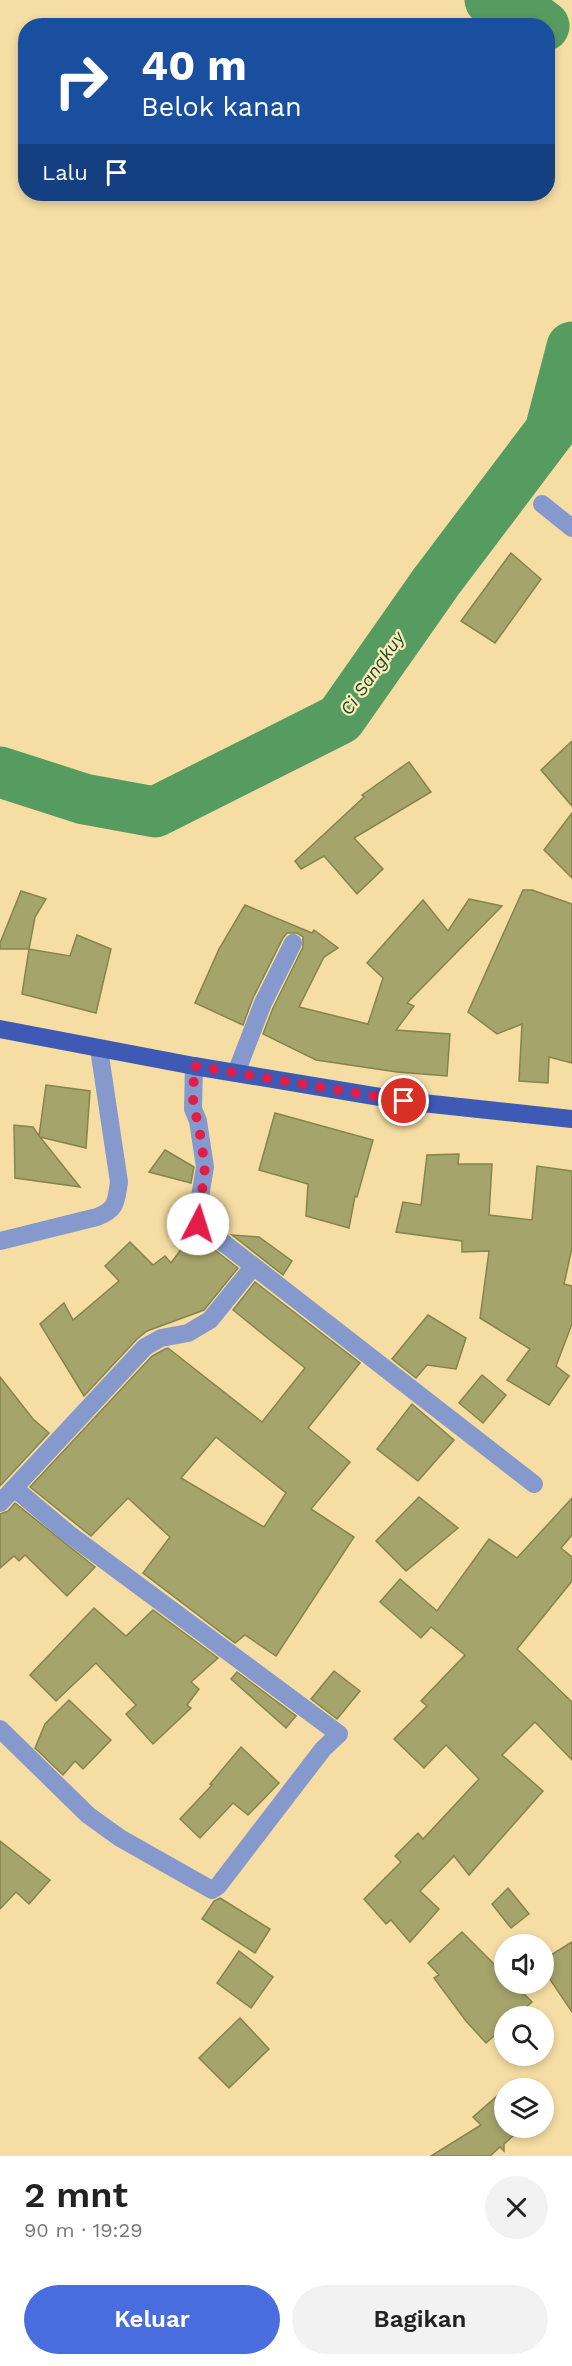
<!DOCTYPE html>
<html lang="id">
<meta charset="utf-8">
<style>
:root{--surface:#fff;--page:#f2f2f2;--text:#222;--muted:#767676;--accent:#496cdf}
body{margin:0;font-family:"Work Sans",sans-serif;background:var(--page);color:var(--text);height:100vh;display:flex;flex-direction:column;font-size:22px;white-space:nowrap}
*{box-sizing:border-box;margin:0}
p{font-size:20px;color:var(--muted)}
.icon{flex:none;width:33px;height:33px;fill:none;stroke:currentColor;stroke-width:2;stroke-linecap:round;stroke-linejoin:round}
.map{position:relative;height:2156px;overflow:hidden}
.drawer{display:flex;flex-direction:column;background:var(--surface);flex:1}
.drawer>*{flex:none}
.banner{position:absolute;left:18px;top:18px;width:537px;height:183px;border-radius:24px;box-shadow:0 3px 9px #0003;background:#1a4fa0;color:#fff;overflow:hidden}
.buttons{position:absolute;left:494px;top:1934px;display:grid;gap:12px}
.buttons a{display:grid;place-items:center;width:60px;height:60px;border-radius:50%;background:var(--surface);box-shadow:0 3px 9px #0003;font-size:30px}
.pin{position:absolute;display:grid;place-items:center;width:51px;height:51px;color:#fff;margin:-26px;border:3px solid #fff;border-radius:50%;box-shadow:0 2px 6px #0007}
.me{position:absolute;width:66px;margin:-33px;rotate:5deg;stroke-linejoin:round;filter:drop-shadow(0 0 4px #0008)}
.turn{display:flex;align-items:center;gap:21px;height:126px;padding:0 24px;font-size:27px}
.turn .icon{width:78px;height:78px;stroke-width:2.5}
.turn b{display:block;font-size:42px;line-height:51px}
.then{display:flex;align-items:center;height:57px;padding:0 24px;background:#0003;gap:12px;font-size:22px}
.round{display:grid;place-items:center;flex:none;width:63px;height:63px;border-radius:32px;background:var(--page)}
.summary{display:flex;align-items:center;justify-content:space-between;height:102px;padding:0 24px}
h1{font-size:36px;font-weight:600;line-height:45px}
.cta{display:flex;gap:12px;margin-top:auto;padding:12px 24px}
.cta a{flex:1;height:69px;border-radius:36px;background:var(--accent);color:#fff;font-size:24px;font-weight:600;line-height:69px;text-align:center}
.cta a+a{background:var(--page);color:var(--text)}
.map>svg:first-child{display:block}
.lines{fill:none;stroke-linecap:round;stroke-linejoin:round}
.river{stroke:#569c61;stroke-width:51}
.building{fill:#a5a46b;stroke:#85844b;stroke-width:1.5;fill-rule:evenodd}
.street{stroke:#8699cc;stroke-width:18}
.primary{stroke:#3e5ab5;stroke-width:18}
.route{stroke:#e11d48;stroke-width:10;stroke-dasharray:0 18}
.labels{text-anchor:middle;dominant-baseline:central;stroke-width:4.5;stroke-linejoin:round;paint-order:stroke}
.water-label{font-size:18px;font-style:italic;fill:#194b24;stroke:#feebbe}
</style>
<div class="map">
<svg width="572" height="2156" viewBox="0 0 572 2156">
<rect width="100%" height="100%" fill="#f5dda4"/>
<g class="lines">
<g class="river">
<path d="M490,0L525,12L544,26"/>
<path d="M0,772L84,799L155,812L340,719L436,582L550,431L572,347"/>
</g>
</g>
<g class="building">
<path d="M511,553L541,579L495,643L461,621Z"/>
<path d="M572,741V806L541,770Z"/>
<path d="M409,762L431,792L354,838L383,869L357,894L324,856L301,869L295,861L364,797L362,795Z"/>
<path d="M572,813V878L544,850Z"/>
<path d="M523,890H532L572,904V1063L549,1057L548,1083L519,1081L522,1024L497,1034L468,1012Z"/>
<path d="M21,891L46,899L35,917L29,949H0V943Z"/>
<path d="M469,899L502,906L407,1003L414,1006L396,1030L450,1034L447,1076L397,1072L316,1060L263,1034L273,1008L303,947V937L297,933H287L283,938L253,998L243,1025L195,1003L219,949L245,905L312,933L314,930L338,948L324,957L299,1007L368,1024L383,978L367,963L423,900L448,931Z"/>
<path d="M77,935L111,949L96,1013L22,994L29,949L70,956Z"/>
<path d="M46,1085L90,1091L86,1148L40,1137L80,1187L15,1178L14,1125L33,1127L39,1136Z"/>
<path d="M275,1113L373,1140L357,1197L355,1196L349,1228L306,1216L308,1184L259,1170Z"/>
<path d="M165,1150L194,1167L191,1183L149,1172Z"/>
<path d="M459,1154L458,1164H492L489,1215L532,1220L537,1166L572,1171V1248L564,1284L572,1286V1324L556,1366L569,1376L549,1405L507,1380L530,1349L480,1318L489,1251L462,1252V1241L396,1232L403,1202L421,1205L427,1155Z"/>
<path d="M193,1233L238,1268L204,1310L147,1331L137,1339L84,1396L40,1324L64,1303L73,1320L119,1281L105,1266L130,1242L153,1265L165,1256L171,1263Z"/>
<path d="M232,1235L259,1237L292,1261L283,1275Z"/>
<path d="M255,1282L360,1363L308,1428L350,1462L311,1509L354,1537L276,1656L245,1635L235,1643L143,1573L170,1537L128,1498L91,1536L30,1487L152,1356L165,1349L168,1348L262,1422L305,1368L233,1310ZM216,1437L286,1493L264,1527L181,1478Z"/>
<path d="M428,1315L466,1338L456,1369L427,1365L416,1378L392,1359Z"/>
<path d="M482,1375L506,1395L483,1423L459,1403Z"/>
<path d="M0,1377L33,1419L49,1433L0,1486Z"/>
<path d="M412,1404L454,1440L418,1481L377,1449Z"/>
<path d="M419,1497L458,1528L406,1571L376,1541Z"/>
<path d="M572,1498V1535L561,1548L572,1557V1581L517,1649L572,1702V1760L535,1722L502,1755L543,1791L469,1875L454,1856L420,1891L439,1909L410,1942L391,1920L386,1924L364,1899L401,1862L395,1856L418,1833L423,1839L479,1779L446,1745L424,1768L394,1739L427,1706L421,1701L465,1655L431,1627L421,1638L380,1602L400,1579L437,1611L489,1539L517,1558Z"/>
<path d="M15,1503L95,1567L67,1596L25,1555L19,1561L14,1556L0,1568V1514L8,1511Z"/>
<path d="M94,1608L126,1636L153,1610L218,1658L191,1682L199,1689L187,1705L191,1708L153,1744L126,1714L136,1705L96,1663L56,1701L30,1675Z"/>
<path d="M334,1671L360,1691L337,1719L311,1699Z"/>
<path d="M237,1672L296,1716L286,1728L231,1679Z"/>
<path d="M69,1700L111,1740L83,1769L75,1761L63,1775L35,1748L45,1724Z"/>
<path d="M241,1747L279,1783L248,1815L233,1803L200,1838L180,1819L212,1785L210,1784Z"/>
<path d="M0,1841L50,1880L29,1904L16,1892L0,1909Z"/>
<path d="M508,1888L529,1914L511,1928L492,1904Z"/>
<path d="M220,1898L270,1929L255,1953L202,1919L214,1901Z"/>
<path d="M462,1932L504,1974V1983H513L532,2002L516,2016H504V2027L486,2043L466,2021L434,1978L439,1975L428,1963Z"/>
<path d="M572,1942V2012L543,1969V1960Z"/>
<path d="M239,1951L273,1977L251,2008L217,1983Z"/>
<path d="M240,2018L269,2049L229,2088L199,2058Z"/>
<path d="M504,2090V2127H523L504,2144V2151L500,2147L490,2156H431L481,2125L473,2117Z"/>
</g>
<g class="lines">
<g class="street">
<path d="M542,504L572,528"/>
<path d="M194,1066L193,1109L198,1121L205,1167L197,1215L198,1223L534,1484"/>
<path d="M236,1073L263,1003L293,943"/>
<path d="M0,1241L97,1217C117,1209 116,1202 119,1182L99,1049"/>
<path d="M0,1503L145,1347L161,1338L188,1333L210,1320L253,1267"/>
<path d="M0,1729L88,1815L120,1838L212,1890L218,1886L323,1749L339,1734L69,1534L14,1488"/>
</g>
<path class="primary" d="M0,1029L194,1066L404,1101L572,1119"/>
</g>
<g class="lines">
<path class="route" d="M198,1224L205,1167L198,1121L193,1109L194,1066L404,1101"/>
</g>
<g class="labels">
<g class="water-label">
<text transform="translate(372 673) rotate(-55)">Ci Sangkuy</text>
</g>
</g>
</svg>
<div class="buttons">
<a><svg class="icon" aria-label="sound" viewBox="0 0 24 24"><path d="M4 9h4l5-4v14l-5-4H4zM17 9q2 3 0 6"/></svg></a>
<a><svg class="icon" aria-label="search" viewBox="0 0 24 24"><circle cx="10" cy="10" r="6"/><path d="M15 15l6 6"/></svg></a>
<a><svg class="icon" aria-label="layers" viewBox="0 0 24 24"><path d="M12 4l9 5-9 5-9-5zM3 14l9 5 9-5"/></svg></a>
</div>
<div class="pin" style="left:404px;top:1101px;background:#d93025"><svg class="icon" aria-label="arrive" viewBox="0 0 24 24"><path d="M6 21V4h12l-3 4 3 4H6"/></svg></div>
<svg class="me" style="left:198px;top:1224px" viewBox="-20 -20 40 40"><circle r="19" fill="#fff"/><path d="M0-13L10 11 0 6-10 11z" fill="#e11d48"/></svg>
<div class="banner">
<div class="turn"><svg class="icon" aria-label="right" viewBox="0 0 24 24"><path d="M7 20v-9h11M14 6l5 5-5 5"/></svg><div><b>40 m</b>Belok kanan</div></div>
<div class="then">Lalu<svg class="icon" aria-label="arrive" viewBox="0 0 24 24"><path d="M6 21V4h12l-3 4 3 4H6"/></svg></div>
</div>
</div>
<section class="drawer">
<div class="summary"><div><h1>2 mnt</h1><p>90 m · 19:29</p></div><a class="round"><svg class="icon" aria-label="close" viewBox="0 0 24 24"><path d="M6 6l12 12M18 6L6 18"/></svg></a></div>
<div class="cta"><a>Keluar</a><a>Bagikan</a></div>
</section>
